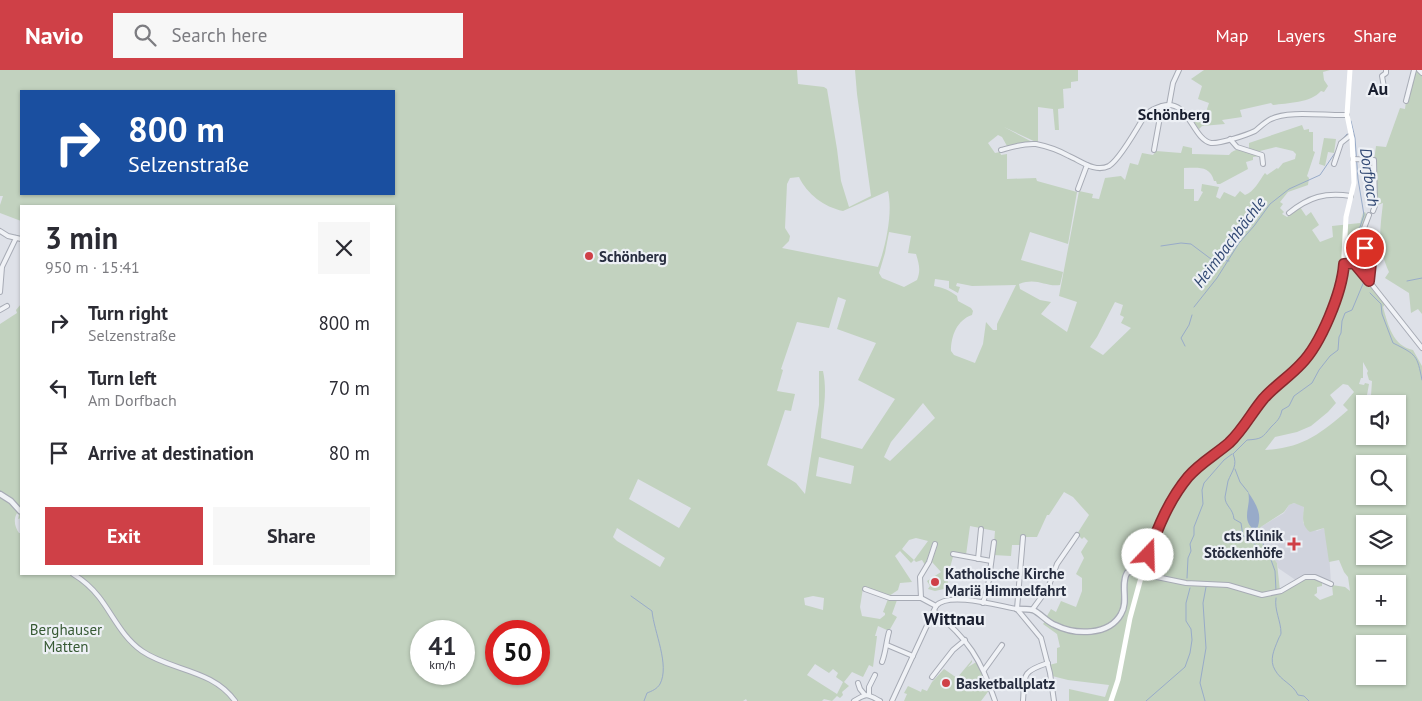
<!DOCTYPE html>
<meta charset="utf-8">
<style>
:root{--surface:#fff;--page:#f7f7f7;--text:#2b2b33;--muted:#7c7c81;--accent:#cf4047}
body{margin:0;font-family:"PT Sans",sans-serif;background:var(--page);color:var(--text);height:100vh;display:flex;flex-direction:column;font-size:19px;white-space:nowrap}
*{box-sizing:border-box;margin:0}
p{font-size:16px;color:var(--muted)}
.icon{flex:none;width:28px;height:28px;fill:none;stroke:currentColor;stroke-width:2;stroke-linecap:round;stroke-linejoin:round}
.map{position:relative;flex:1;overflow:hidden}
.drawer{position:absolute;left:20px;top:135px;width:375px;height:370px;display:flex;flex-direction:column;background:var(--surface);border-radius:0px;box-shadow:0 1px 4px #0004}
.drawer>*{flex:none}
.banner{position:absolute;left:20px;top:20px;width:375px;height:105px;border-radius:0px;box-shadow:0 1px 4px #0004;background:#1a4fa0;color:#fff;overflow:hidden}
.controls{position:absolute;left:1356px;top:325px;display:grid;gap:10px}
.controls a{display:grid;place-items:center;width:50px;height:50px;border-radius:0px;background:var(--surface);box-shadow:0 1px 4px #0004;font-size:25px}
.speed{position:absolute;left:410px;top:550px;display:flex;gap:10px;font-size:25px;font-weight:700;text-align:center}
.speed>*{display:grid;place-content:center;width:65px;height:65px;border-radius:50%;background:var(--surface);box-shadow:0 1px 4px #0004;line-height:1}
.speed small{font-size:12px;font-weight:400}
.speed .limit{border:8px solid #d22;background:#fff;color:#111}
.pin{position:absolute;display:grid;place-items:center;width:42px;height:42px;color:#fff;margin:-21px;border:2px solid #fff;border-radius:50%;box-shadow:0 1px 5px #0007}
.me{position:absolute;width:55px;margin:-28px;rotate:21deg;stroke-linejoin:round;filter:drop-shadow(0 0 4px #0008)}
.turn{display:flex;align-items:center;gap:18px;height:105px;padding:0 25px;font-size:22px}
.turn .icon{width:65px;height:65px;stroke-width:2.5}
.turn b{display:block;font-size:35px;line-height:42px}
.round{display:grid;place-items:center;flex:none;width:52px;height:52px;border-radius:0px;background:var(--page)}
.summary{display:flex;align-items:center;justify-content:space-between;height:85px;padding:0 25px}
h1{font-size:30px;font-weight:600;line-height:38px}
.cta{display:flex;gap:10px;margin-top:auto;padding:10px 25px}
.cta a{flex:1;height:58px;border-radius:0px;background:var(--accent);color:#fff;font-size:20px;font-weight:600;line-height:58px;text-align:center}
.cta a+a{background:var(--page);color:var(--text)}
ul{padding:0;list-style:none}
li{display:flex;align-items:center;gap:15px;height:65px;padding:0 25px}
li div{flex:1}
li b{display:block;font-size:19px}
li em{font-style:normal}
header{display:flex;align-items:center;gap:30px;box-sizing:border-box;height:70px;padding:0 25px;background:var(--accent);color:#fff}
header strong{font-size:24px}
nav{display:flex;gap:28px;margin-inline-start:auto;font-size:18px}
.search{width:350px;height:45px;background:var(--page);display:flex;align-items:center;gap:12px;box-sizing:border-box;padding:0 18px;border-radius:0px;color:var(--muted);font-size:19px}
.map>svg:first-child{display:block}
.built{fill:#d0d3dd}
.green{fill:#c2d2bf;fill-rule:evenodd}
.water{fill:#98abc9}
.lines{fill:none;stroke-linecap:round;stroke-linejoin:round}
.stream{stroke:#98abc9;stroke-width:1}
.minor-casing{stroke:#a7abb5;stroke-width:6}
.tertiary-casing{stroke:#a7abb5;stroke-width:7}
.minor{stroke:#f0f2f6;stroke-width:4}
.tertiary{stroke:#f0f2f6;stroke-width:4.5}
.secondary{stroke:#fff;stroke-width:5}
.route-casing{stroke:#872a2e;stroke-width:12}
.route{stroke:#cf4047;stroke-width:9}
.poi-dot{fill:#cf4047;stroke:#edf0f5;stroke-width:2}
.labels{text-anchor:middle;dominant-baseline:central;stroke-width:4.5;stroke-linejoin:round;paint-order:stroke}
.poi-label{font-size:15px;font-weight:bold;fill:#272d3f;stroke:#edf0f5;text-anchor:start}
.park-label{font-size:15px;fill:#375a34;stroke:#edf0f5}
.neighbourhood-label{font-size:16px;font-weight:bold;fill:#191e2f;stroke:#edf0f5}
.water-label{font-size:16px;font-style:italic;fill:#314873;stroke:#edf0f5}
.quarter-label{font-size:18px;font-weight:bold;fill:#191e2f;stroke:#edf0f5}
</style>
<header>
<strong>Navio</strong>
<div class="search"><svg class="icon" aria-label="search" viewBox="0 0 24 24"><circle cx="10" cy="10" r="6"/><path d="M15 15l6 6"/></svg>Search here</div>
<nav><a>Map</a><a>Layers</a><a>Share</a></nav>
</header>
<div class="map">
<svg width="1422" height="631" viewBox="0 0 1422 631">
<rect width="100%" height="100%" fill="#dee1e8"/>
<path class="built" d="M1294,433L1304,436L1303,453L1317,461L1324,458L1329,482L1331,514L1322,509L1297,511L1278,498L1277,493L1252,462L1284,443L1289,435Z"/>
<g class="green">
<path d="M0,0H797L798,14L824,17L827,19L837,79L841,111L849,137L871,126L857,24L855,0H1078V11L1071,12V18L1063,19L1064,38L1058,39L1059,60H1055L1053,39L1038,37V73L1004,57L1034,73L1007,76L1002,67L998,65L988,73L995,83L1000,82L1001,85L1007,84V109L1036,108L1037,111L1077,122L1068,174L1030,162L1021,190L1063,202L1060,215C1045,217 1037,207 1019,214L1020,219L1040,230L1051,232L1041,244L1067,262L1077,232L1059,226L1079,121L1093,124L1092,128L1099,129L1105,108L1121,106L1125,110L1130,93L1138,95L1142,83L1153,85L1156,81L1181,83L1183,76L1192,78V84L1229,85C1236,75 1248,82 1258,85L1259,86L1253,87V90L1246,92L1248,99L1220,114H1217L1216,111H1214C1210,95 1197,98 1184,98V119H1194V131H1198L1203,122L1201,121L1202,114L1219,117L1216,127L1220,129L1224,122L1235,127L1240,121L1245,125C1254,122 1259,111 1265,103L1267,105L1277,98L1278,99L1283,93L1295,89L1296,84L1293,81L1276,77L1256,82L1249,80V73L1302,55L1304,60L1309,59V62H1313V81L1315,82L1307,106L1309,108L1308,115L1288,122L1280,132L1283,134L1280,138L1284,142L1282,144L1287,147L1300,137L1306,146L1311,142L1319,155L1312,160L1320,172L1333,167L1332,156L1360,153L1363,143L1365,142L1367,146L1361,161L1371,195L1367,210L1385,234L1383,237C1388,255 1393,276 1413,280L1422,296V631H1069V619L1105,627L1109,615L1068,610L1052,606L1049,595L1057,593V578L1060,577L1057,564L1043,554L1047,549L1045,547L1047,546L1051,539L1056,542L1061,531L1076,537L1082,521V508L1076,504L1084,488L1081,482L1088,471L1084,467L1082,469L1077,464L1089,445L1073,427L1064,422L1049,445H1047L1037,467H1021V475H1012L1011,486L993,485L995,461L970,456L966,485L954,483L948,505V518L935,521L928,519L930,516L927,511L941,502L932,492L925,495L922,490L916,492L914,490L911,493L900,481L895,486L912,512L900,513L898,520L889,526L863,518L860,537L862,546L880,549L885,545V543L883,542L888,529L897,530L892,544L897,547L889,561L878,556L875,566H877L873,597L869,595L863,607L852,602L844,612L849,616L842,622L843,625L840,628L837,626L832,631L824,629L822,631H747L746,629L743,631H0V254L17,243L16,240L21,234V448L18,449L19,445L17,443C13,450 15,457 19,463H21V504H394V136H21V151L0,143V135L3,126H0ZM21,21H394V124H21ZM799,107C807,124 824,137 843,141L888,121C893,142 886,176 878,197L782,178L789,171L790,166L785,158L787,114L790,108ZM889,162L911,166L908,183L916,184C919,194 921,200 917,210L904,217L882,208L879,203L885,183ZM935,209L949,211V218L958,223L960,217L956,216L957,213L972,216L1016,215L997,254V260H993L986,252L983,274L975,293L954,285L951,281C951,266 957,250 972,245L973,241L971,238L958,231L957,226C949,220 944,218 934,216ZM838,227L846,230L837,259L876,273L858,310L895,329L862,379L821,368C822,345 828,324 823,301H819V335L805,424L796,413L767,395L785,340L791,341L795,324L777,321L783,300L781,299L797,252L829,258ZM1115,232L1123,235L1120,245L1124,247L1121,253L1131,258L1103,285L1090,277L1097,267ZM1363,292L1368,301L1367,303L1369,310L1372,311L1371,326L1367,325L1369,314L1365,313L1364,315L1359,314L1361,308H1363ZM1343,314L1348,315L1354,322L1343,335L1348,340C1320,364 1303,378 1265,380L1275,367L1297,362L1311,356L1328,342L1336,333L1330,325ZM923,333L935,348L890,391L884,387L891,372ZM1365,334H1398V366H1365ZM819,387L854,396L851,414L816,406ZM1365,394H1398V426H1365ZM638,409L691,438L679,458L629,429ZM1294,433L1304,437C1303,447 1301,455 1310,462L1324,458L1329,492L1339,490L1344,502L1348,507L1350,521L1345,517L1332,515L1333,525L1320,530L1314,525L1317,523V517L1322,516V509L1302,508L1280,521L1277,493L1253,462L1284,442L1289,435ZM1365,454H1398V486H1365ZM617,458L665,488L660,497L617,471L613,467ZM916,468L928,471L914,490L902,479L909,470ZM1365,514H1398V546H1365ZM813,526L824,528L823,540L805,535L804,528ZM421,561H464V604H421ZM496,561H539V604H496ZM1365,574H1398V606H1365ZM815,594L829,603L833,599L838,603L836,607L843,612L837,624L807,605Z"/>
<path d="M1204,0H1330L1323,2L1324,10L1328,16L1324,22L1321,21C1311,33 1287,33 1273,35L1271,33L1240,40L1242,47L1222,50L1225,54L1202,56L1199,59L1191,48L1193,46L1204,48L1209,33L1198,29L1202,16L1191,9Z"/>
<path d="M1417,0L1422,6V244L1418,239L1411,243L1409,223L1385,208L1389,202C1377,176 1380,161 1383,133L1375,136L1374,90L1376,76L1386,77L1400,38L1405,39L1406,31H1408L1414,1Z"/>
<path d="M1324,68L1336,69L1334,83L1328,82L1325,96L1319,94Z"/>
<path d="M972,590V592L968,597L978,591L990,619L981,631H904L907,624L904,623L908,616L921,622L922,619L927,621L932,612L944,599L957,608Z"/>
</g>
<path class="water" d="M1248,422C1256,434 1263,444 1257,459L1254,460C1240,448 1252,436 1248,422Z"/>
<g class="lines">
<g class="stream">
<path d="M1351,51L1355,68L1358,109L1364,145L1358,163L1360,177L1367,197L1366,205"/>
<path d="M1340,72L1347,64"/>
<path d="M1161,176L1181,173L1191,174L1211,189L1229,191"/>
<path d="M1407,211L1422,208"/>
<path d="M1370,223L1381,234L1382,244L1393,273C1417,285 1417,285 1422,310"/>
<path d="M1194,237L1217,208L1239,173L1254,156L1270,134L1289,119L1320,105L1337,80"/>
<path d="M1185,276L1181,268L1189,255L1192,245"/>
<path d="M1235,399L1240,412L1248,422"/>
<path d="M1255,460L1263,473"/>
<path d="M1263,474L1270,486"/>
<path d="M1187,508L1188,488L1191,481L1190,474L1194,465V457L1203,434L1202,420L1204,413L1224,390L1232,384"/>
<path d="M1276,521L1275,501L1270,487C1259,481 1254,470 1243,466L1241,453L1234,449C1233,438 1225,436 1225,427C1226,422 1227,416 1228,411C1232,401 1238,395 1233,384L1247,370C1262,369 1262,368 1271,357C1277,351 1280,349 1282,340L1289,336L1294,326L1312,313L1319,300L1330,286L1338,280L1339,267L1341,263L1342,251L1345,243L1352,240L1365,209"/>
<path d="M631,526L652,541C654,562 670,595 660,614C657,619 652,621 647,623L644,631"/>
<path d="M1276,528C1274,540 1281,551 1281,563C1281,565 1279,567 1278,570C1274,580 1269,590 1275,600C1281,611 1293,614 1298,625L1304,626L1309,631"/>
<path d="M1146,631L1185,597L1190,583L1192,570L1191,559L1186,551V533L1190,518"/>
<path d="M1205,631L1200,613L1206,578L1203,533L1206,517"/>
</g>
<defs>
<g id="minor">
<path d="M1419,0L1422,3"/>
<path d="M1385,23L1382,6L1386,3V0"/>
<path d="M1406,31L1414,0"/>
<path d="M1169,35L1173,13L1179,0"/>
<path d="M1230,69L1237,77L1262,85L1263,94"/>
<path d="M1001,80C1012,77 1024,73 1036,74C1046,76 1060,81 1069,86C1081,91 1095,103 1109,96C1120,89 1138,57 1145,45C1151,40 1155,38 1162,36C1189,28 1192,69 1211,73C1219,74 1247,65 1255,61C1260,57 1265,52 1271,49C1288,40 1327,46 1347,45"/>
<path d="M1154,80L1162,36"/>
<path d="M1353,89L1374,90L1375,136L1373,141"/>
<path d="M1334,94L1341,73L1351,65"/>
<path d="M1078,119L1087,95"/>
<path d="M1289,143C1309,127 1325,122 1351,126"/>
<path d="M1369,145L1361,166L1371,193L1369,211"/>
<path d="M0,161L8,166L21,169"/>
<path d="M1344,190H1350L1358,197L1422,278"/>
<path d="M0,222L2,197L16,168"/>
<path d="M0,240L7,236"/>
<path d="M953,484L991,491"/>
<path d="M978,489L981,459"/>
<path d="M73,504C83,510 92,518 99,527C113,545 122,567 142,581C171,601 212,599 235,631"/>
<path d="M1142,504L1186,513L1228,515L1262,525L1281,521L1305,507H1315L1331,514"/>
<path d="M865,519L890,528H921L936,536"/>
<path d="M921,528L920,507L929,492L935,474"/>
<path d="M983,533L988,516L994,472"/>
<path d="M936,536C948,521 999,536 1017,539"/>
<path d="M1017,539L1041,568L1050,603L1054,631"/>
<path d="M1017,539L1023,467"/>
<path d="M1032,540L1048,518L1057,494L1077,465"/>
<path d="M934,541C968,569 981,589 995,631"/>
<path d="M887,575L913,586"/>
<path d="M882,592C886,582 886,572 889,562"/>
<path d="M984,600L1002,575"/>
<path d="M932,607L953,580L965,570"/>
<path d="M858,613L860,619L865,625"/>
<path d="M869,625V617L875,605"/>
<path d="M854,631C867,623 867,624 880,631"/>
<path d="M892,631L936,536"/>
<path d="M1023,631C1025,606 1020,602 1048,593"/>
</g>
<g id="tertiary">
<path d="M0,424L11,431L20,441"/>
<path d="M1017,539C1022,539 1028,539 1033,540C1040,543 1047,552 1055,555C1075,565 1109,566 1121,544C1129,531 1120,515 1127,503L1133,500L1142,504"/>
</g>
</defs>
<use href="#minor" class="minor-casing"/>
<use href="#tertiary" class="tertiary-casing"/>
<use href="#minor" class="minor"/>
<use href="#tertiary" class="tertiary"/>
<path class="secondary" d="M1111,631L1118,610L1130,548L1142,504L1159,458L1172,431L1188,407L1198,397L1236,366L1266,325L1293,303L1310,285L1320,266L1339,221L1343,205L1346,147L1354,113L1352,69L1347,45L1350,0"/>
</g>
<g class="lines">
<defs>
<path id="route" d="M1148,485C1158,457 1169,430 1188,407C1200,393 1215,385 1229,373C1243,360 1252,342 1264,328C1276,315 1290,306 1301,294C1321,274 1342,222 1344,194L1354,193L1369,211L1371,193L1365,178"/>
</defs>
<use href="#route" class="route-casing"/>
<use href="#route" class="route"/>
</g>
<g class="poi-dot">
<circle cx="589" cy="186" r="5"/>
<path d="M1291.5 466.5h5v5h5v5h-5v5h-5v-5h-5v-5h5z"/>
<circle cx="935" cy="512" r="5"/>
<circle cx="946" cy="613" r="5"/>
</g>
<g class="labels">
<g class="poi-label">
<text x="599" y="186">Schönberg</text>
<text x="1283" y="465" text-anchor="end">cts Klinik<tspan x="1283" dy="17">Stöckenhöfe</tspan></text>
<text x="945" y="503">Katholische Kirche<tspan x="945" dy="17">Mariä Himmelfahrt</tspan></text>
<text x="956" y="613">Basketballplatz</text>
</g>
<g class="park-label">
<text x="66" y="559">Berghauser<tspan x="66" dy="17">Matten</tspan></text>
</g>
<g class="neighbourhood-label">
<text x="1174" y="44">Schönberg</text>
</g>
<g class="water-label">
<text transform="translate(1370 107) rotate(82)">Dorfbach</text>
<text transform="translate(1229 172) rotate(-53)">Heimbachbächle</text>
</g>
<g class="quarter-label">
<text x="1378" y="18">Au</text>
<text x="954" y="548">Wittnau</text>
</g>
</g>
</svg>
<div class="controls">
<a><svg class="icon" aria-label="sound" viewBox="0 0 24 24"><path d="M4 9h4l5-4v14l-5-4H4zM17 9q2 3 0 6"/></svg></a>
<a><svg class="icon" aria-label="search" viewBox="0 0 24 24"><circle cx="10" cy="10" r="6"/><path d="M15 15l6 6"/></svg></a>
<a><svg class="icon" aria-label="layers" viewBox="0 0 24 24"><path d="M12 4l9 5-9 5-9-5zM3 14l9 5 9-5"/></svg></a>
<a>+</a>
<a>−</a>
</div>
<div class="speed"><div>41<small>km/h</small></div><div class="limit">50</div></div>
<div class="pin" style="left:1365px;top:178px;background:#d93025"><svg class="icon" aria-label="arrive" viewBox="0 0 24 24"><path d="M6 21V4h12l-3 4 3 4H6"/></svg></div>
<svg class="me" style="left:1148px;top:485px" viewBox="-20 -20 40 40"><circle r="19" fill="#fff"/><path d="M0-13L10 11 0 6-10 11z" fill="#cf4047"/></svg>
<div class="banner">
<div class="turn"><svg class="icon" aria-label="right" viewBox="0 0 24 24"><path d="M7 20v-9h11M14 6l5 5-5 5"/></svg><div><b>800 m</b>Selzenstraße</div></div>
</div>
<section class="drawer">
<div class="summary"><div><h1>3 min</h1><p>950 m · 15:41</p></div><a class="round"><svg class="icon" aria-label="close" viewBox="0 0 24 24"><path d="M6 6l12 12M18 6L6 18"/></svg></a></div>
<ul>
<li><svg class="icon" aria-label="right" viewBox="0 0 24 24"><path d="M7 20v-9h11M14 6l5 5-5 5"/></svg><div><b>Turn right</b><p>Selzenstraße</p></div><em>800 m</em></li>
<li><svg class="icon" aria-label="left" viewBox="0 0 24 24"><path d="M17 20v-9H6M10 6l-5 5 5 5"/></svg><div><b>Turn left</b><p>Am Dorfbach</p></div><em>70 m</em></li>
<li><svg class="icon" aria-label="arrive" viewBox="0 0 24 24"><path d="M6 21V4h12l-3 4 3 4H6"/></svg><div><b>Arrive at destination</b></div><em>80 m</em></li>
</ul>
<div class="cta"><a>Exit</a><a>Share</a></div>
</section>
</div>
